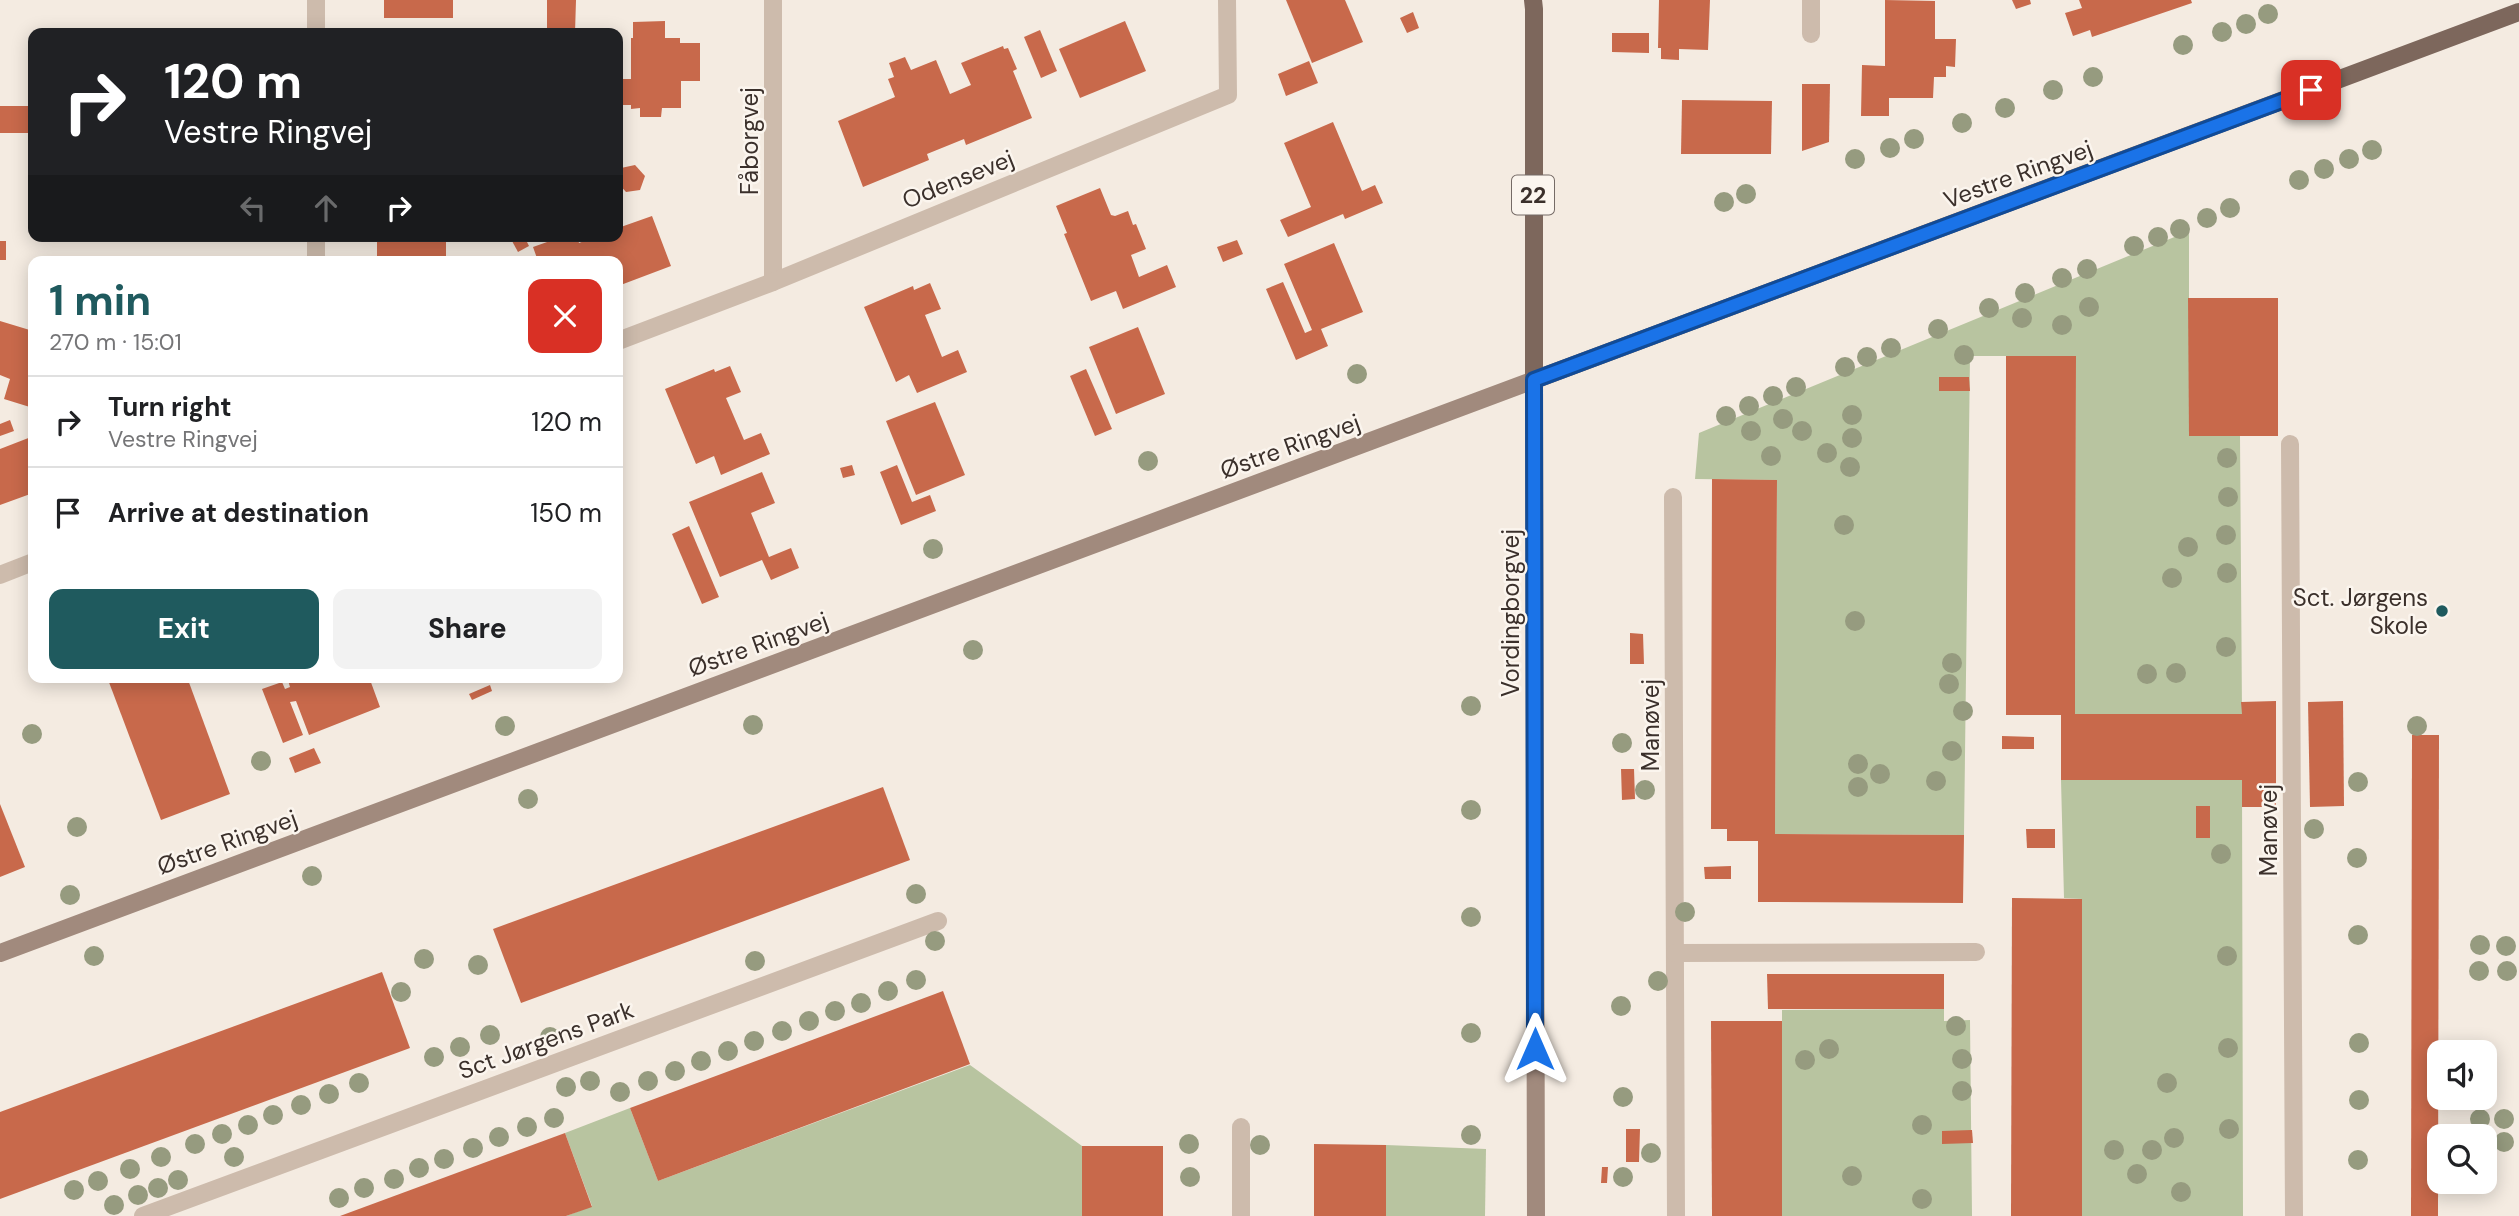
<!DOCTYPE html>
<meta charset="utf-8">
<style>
:root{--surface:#fff;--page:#f2f2f2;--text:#202124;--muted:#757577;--line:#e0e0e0;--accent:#1f5a5e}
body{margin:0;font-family:"DM Sans",sans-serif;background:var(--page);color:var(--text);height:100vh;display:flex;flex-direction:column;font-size:26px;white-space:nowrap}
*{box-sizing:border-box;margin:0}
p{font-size:23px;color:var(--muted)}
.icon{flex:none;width:38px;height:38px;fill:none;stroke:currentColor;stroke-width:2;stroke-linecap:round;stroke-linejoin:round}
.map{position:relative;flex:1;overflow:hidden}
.sheet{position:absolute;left:28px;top:256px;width:595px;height:427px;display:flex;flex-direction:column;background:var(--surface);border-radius:14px;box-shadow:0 4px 18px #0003}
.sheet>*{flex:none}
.guide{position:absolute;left:28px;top:28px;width:595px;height:214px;border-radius:14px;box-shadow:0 4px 18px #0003;background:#202124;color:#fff;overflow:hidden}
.fabs{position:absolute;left:2427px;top:1040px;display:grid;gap:14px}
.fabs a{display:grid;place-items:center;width:70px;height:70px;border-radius:14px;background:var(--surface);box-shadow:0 4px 18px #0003;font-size:35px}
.pin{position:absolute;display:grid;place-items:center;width:60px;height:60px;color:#fff;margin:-30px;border-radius:14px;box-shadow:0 4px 10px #0006}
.me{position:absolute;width:77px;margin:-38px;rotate:0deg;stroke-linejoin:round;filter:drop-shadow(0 0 5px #0008)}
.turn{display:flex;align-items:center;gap:24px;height:147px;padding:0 21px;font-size:32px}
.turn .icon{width:91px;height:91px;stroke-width:2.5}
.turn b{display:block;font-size:49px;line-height:60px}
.lanes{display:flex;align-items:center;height:66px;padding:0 21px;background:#0003;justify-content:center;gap:35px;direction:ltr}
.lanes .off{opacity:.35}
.round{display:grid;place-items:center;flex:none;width:74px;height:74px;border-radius:14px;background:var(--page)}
.overview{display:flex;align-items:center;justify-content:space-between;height:119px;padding:0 21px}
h1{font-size:42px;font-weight:700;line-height:52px;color:var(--accent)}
.action{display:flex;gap:14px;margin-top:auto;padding:14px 21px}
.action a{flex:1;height:80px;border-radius:14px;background:var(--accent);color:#fff;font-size:28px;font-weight:700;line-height:80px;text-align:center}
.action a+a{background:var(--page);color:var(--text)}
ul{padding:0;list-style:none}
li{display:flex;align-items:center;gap:21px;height:91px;padding:0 21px;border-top:2px solid var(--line)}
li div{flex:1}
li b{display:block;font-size:26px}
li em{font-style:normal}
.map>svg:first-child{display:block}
.green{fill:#b8c4a0}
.building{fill:#c8694b}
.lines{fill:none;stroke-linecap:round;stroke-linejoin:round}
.street{stroke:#cdbbac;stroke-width:18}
.secondary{stroke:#a18a7d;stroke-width:18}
.primary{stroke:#7d675c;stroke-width:18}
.tree{fill:#969b7f}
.route-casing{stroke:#114b97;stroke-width:18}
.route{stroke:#1a73e8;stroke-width:12}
.poi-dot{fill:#1f5a5e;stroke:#fbf5ee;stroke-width:2.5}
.labels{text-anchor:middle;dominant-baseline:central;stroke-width:5;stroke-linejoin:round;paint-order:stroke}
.shield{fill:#fbf5ee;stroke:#756b66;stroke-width:2}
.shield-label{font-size:23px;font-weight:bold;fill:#3b302b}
.street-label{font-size:24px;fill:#3b302b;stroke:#fbf5ee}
.poi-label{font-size:24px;fill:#3b302b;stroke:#fbf5ee;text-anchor:end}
</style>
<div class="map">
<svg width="2519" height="1216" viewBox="0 0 2519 1216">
<rect width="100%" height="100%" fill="#f4ebe1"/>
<g class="green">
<path d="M2189,231V436H2240L2242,714H2075L2076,356H1970L1964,835L1775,834L1777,480L1695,479L1699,433Z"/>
<path d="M2061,780H2242L2243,1216H2082V899L2064,898Z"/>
<path d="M1944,1009V1021L1970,1020L1972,1216H1782V1010Z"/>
<path d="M970,1065L1082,1146V1216H566L592,1206L565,1133L630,1108L658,1181Z"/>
<path d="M1386,1145L1486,1149L1485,1216H1386Z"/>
</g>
<g class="building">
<rect x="384" y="0" width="69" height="18"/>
<path d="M547,0H576L575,33H547Z"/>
<path d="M1286,0H1345L1363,42L1312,63Z"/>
<path d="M1659,0H1710L1708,50L1679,49V60L1661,59V48H1658Z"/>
<path d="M1885,0L1935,1V39H1956L1955,67L1946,66V77H1934L1933,98H1889V116H1861L1862,65L1885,66Z"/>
<path d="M2012,0H2030L2031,4L2016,9Z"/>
<path d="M2079,0H2191L2192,3L2092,37L2090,30L2073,36L2065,13L2082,8Z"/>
<path d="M1413,12L1419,28L1407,33L1400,18Z"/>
<path d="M665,21V38H680V43H700V81H681V108H662L661,117H640V108L631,109V105H618V79H631V38H633V22Z"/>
<path d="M1125,21L1146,71L1080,98L1059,49Z"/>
<path d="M1040,30L1057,71L1041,78L1024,37Z"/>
<path d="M1612,33H1649V53L1612,52Z"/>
<path d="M1003,46L1004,49L1008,48L1017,69L1013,71L1032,118L966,145L964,139L927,154L929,160L863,187L838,121L895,97L888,79L894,77L889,63L905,57L911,70L936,60L950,94L971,85L961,63Z"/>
<path d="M1309,61L1318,83L1286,96L1278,74Z"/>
<path d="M1802,84H1830L1829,142L1802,151Z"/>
<path d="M1682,100L1772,101L1771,154H1681Z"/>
<rect x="0" y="106" width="33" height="27"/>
<path d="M1333,122L1362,191L1375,185L1383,203L1345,219L1343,214L1288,237L1280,220L1311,207L1284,143Z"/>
<path d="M635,165L645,176L640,190L626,192L618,183L621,168Z"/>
<path d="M1100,188L1111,215L1115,216L1128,211L1133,225L1136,224L1146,249L1131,255L1139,277L1167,265L1176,287L1123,309L1116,291L1091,301L1064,234L1067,233L1056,206Z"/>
<path d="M652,216L671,266L618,286V261H538L533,247L564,236H577L579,243L597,236H618V228Z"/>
<path d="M377,236H440V242H446V261H377Z"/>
<path d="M519,236H524L529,246L518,252L512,241Z"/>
<path d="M1237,240L1243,254L1223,262L1217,247Z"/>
<rect x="0" y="241" width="6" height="19"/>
<path d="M1334,243L1363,312L1321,329L1328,346L1296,360L1266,289L1283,282L1305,333L1312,330L1284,264Z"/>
<path d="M930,283L941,309L925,315L942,357L958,350L967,372L917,393L909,375L896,382L864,307L913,286L914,290Z"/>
<path d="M2188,298H2278V436H2189Z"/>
<path d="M0,321L33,331V408L4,399L10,379L0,375Z"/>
<path d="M1138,327L1165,394L1116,414L1089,347Z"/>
<path d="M2006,356H2076L2075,714H2242L2241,702L2276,701V807H2242V780H2061V715H2006Z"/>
<path d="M730,366L741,392L726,398L744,440L761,433L770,454L721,475L714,456L696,464L665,389L714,369L715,372Z"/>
<path d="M1086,369L1112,429L1095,436L1070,376Z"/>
<path d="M1939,377H1969L1970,391H1939Z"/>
<path d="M935,402L965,475L916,495L886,421Z"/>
<path d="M10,420L14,431L0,436V424Z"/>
<path d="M31,437L33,444V493L0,505V449Z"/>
<path d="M852,465L855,475L843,478L840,468Z"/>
<path d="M897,465L912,502L930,495L936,511L901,525L880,472Z"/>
<path d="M762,472L775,503L751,513L769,557L791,548L799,568L771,580L762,560L720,577L689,502Z"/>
<path d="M1712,479L1777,480L1775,834L1964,835L1963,903L1758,902V841H1727V829H1711Z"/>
<path d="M689,526L719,597L702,604L672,534Z"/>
<path d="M1630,633L1643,634L1644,664H1630Z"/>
<path d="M107,677H187L230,794L161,820Z"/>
<path d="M287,677H369L380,707L309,735L296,701L290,702L303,735L283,743L262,689L282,682L285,689L290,687Z"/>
<path d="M490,685L492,691L472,700L469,694Z"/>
<path d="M2343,701L2344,806L2310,807L2308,702Z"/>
<path d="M2412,735H2439L2438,1216H2411Z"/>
<path d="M2002,736L2034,737V749H2002Z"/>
<path d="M314,748L321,763L295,773L289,758Z"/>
<path d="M1621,769H1634L1635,799L1622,800Z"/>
<path d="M883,787L910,860L521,1003L493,929Z"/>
<path d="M0,804L25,867L0,877Z"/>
<rect x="2196" y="806" width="14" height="32"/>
<path d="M2026,829H2055V848H2027Z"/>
<path d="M1731,866V879H1705L1704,867Z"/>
<path d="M2012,898L2082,899V1216H2011Z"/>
<path d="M382,972L410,1048L0,1199V1112Z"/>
<path d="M1767,974H1944V1009H1768Z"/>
<path d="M943,991L970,1064L658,1181L630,1108Z"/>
<path d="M1711,1021H1782V1216H1712Z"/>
<path d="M1626,1129H1640L1639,1162H1626Z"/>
<path d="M1972,1130L1973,1143L1942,1144V1131Z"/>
<path d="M565,1133L592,1207L566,1216H340Z"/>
<path d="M1314,1144L1386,1145V1216H1314Z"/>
<rect x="1082" y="1146" width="81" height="70"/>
<path d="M1602,1167H1608L1607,1183H1601Z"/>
</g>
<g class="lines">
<g class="street">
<path d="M316,33V0"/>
<path d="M1811,34V0"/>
<path d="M316,261V236"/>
<path d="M773,282V0"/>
<path d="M618,341L773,282L1228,95L1227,0"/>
<path d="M2290,444L2294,1216"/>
<path d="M1673,497L1676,1216"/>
<path d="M0,575L33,562"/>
<path d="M1675,953L1976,952"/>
<path d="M143,1216L938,921"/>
<path d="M1241,1216V1127"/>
</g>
<path class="secondary" d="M0,953L1534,380L1536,1216"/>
<path class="primary" d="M1533,0L1534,9V380L2519,12"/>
</g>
<g class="tree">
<circle cx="2268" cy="14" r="10"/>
<circle cx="2246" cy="24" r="10"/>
<circle cx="2222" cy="32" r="10"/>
<circle cx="2183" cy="45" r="10"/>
<circle cx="2093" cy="77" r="10"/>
<circle cx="2053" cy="90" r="10"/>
<circle cx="2005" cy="108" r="10"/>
<circle cx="1962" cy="123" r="10"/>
<circle cx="1914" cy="139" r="10"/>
<circle cx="1890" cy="148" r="10"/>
<circle cx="2372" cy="150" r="10"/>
<circle cx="1855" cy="159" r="10"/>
<circle cx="2349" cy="159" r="10"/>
<circle cx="2324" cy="169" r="10"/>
<circle cx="2299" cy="180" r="10"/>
<circle cx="1746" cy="194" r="10"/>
<circle cx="1724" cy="202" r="10"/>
<circle cx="2230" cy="208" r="10"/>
<circle cx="2207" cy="218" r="10"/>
<circle cx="2180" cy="229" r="10"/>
<circle cx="2158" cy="237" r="10"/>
<circle cx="2134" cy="246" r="10"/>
<circle cx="2087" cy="269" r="10"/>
<circle cx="2062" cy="278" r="10"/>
<circle cx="2025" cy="293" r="10"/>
<circle cx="2089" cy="307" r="10"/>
<circle cx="1989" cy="308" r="10"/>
<circle cx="2022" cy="318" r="10"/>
<circle cx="2062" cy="325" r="10"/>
<circle cx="1938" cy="329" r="10"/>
<circle cx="1891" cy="348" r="10"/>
<circle cx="1964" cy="355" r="10"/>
<circle cx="1867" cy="357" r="10"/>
<circle cx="1845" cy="367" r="10"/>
<circle cx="1357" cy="374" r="10"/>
<circle cx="1796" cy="387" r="10"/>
<circle cx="1773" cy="396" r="10"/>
<circle cx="1749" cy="406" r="10"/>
<circle cx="1852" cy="415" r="10"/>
<circle cx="1726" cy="416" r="10"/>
<circle cx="1783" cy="419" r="10"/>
<circle cx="1751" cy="431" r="10"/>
<circle cx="1802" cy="431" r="10"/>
<circle cx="1852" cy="438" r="10"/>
<circle cx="1827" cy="453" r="10"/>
<circle cx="1771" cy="456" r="10"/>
<circle cx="2227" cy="458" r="10"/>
<circle cx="1148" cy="461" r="10"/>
<circle cx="1850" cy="467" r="10"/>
<circle cx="2228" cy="497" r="10"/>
<circle cx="1844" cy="525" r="10"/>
<circle cx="2226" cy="535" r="10"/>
<circle cx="2188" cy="547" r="10"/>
<circle cx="933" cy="549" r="10"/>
<circle cx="2227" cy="573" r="10"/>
<circle cx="2172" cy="578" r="10"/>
<circle cx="1855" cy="621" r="10"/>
<circle cx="2226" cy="647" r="10"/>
<circle cx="973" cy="650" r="10"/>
<circle cx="1952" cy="663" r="10"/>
<circle cx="2176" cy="673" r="10"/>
<circle cx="2147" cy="674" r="10"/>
<circle cx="1949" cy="684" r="10"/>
<circle cx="1471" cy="706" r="10"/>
<circle cx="1963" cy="711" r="10"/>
<circle cx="753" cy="725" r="10"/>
<circle cx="505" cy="726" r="10"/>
<circle cx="2417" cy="726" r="10"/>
<circle cx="32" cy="734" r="10"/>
<circle cx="1622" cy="743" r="10"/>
<circle cx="1952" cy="751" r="10"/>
<circle cx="261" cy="761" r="10"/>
<circle cx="1858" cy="764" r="10"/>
<circle cx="1880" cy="774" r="10"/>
<circle cx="1936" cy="781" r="10"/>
<circle cx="2358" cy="782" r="10"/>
<circle cx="1858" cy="787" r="10"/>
<circle cx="1645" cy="790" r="10"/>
<circle cx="528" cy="799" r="10"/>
<circle cx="1471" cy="810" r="10"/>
<circle cx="77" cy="827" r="10"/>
<circle cx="2314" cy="829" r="10"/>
<circle cx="2221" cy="854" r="10"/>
<circle cx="2357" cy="858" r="10"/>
<circle cx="312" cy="876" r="10"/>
<circle cx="916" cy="894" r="10"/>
<circle cx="70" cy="895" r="10"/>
<circle cx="1685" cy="912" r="10"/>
<circle cx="1471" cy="917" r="10"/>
<circle cx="2358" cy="935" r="10"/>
<circle cx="935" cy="941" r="10"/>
<circle cx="2480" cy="945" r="10"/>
<circle cx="2506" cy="946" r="10"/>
<circle cx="94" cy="956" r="10"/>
<circle cx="2227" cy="956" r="10"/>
<circle cx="424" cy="959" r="10"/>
<circle cx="755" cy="961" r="10"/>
<circle cx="478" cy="965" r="10"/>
<circle cx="2479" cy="971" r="10"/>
<circle cx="2507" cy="971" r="10"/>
<circle cx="916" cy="980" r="10"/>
<circle cx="1658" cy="981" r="10"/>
<circle cx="888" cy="991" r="10"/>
<circle cx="401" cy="992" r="10"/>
<circle cx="861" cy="1003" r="10"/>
<circle cx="1621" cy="1006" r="10"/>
<circle cx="835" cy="1011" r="10"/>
<circle cx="809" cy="1021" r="10"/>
<circle cx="1956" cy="1026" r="10"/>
<circle cx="782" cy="1031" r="10"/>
<circle cx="1471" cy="1033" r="10"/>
<circle cx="490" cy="1035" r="10"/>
<circle cx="550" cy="1037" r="10"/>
<circle cx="754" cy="1041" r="10"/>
<circle cx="2359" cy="1043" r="10"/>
<circle cx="460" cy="1047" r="10"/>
<circle cx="2228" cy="1048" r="10"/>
<circle cx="1829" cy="1049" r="10"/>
<circle cx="728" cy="1051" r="10"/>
<circle cx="434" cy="1057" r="10"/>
<circle cx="1962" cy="1059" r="10"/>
<circle cx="1805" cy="1060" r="10"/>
<circle cx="701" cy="1061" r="10"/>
<circle cx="675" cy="1071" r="10"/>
<circle cx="590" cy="1081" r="10"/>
<circle cx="648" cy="1081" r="10"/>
<circle cx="359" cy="1083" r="10"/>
<circle cx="2167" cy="1083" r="10"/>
<circle cx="566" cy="1087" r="10"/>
<circle cx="1962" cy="1091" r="10"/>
<circle cx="620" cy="1092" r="10"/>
<circle cx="329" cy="1094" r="10"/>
<circle cx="1623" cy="1097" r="10"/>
<circle cx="2359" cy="1100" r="10"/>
<circle cx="301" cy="1105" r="10"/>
<circle cx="273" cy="1115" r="10"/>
<circle cx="554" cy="1118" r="10"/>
<circle cx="2480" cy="1119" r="10"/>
<circle cx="2504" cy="1119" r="10"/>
<circle cx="248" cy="1125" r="10"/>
<circle cx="1922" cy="1125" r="10"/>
<circle cx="527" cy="1127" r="10"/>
<circle cx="2229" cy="1129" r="10"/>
<circle cx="222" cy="1134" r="10"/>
<circle cx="1471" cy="1135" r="10"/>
<circle cx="499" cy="1137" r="10"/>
<circle cx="2174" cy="1138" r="10"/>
<circle cx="2504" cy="1142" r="10"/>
<circle cx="195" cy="1144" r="10"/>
<circle cx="1189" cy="1144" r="10"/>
<circle cx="1260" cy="1145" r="10"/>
<circle cx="473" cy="1148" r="10"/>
<circle cx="2114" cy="1150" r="10"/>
<circle cx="2152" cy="1150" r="10"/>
<circle cx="1651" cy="1153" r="10"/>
<circle cx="161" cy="1157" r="10"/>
<circle cx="234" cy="1157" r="10"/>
<circle cx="444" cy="1159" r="10"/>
<circle cx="2358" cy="1160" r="10"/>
<circle cx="419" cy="1168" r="10"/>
<circle cx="130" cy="1169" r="10"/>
<circle cx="2137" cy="1174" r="10"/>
<circle cx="1852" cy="1176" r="10"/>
<circle cx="1190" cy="1177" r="10"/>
<circle cx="1623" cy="1177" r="10"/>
<circle cx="394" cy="1179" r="10"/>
<circle cx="178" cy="1180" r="10"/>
<circle cx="98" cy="1181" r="10"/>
<circle cx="158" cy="1188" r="10"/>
<circle cx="364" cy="1188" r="10"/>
<circle cx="74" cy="1190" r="10"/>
<circle cx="2181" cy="1192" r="10"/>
<circle cx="138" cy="1195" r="10"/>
<circle cx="339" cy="1198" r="10"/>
<circle cx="1922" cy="1199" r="10"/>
<circle cx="114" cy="1205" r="10"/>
</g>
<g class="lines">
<defs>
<path id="route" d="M1535,1049L1534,380L2311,90"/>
</defs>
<use href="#route" class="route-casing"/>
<use href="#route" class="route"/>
</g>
<circle class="poi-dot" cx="2442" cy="611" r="7"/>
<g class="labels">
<rect class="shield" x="1512" y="175.5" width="42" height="39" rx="5"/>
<g class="shield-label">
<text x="1533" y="195">22</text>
</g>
<g class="street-label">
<text transform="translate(749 141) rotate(-90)">Fåborgvej</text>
<text transform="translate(2018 174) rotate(-20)">Vestre Ringvej</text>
<text transform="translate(958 179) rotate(-22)">Odensevej</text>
<text transform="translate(1290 446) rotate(-20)">Østre Ringvej</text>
<text transform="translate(1510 613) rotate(-90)">Vordingborgvej</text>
<text transform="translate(758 644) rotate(-20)">Østre Ringvej</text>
<text transform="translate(1650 725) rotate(-90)">Manøvej</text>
<text transform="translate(2268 830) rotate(-90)">Manøvej</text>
<text transform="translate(227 842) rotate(-20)">Østre Ringvej</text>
<text transform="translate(546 1040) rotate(-20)">Sct Jørgens Park</text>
</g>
<g class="poi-label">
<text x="2428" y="597">Sct. Jørgens<tspan x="2428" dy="28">Skole</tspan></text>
</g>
</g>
</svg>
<div class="fabs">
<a><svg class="icon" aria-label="sound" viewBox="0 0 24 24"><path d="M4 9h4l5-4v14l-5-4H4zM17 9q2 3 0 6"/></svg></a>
<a><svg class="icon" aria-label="search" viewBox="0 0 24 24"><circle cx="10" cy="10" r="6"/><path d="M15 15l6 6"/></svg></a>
</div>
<div class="pin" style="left:2311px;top:90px;background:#d93025"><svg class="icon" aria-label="arrive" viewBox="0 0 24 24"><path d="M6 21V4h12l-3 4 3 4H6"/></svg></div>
<svg class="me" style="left:1535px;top:1049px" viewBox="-20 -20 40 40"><path d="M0-17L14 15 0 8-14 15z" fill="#1a73e8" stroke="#fff" stroke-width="4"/></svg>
<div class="guide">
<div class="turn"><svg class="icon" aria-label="right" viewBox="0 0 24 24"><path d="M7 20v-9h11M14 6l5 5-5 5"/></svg><div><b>120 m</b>Vestre Ringvej</div></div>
<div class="lanes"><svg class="icon off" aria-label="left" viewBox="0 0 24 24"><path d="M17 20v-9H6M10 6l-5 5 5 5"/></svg><svg class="icon off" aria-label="ahead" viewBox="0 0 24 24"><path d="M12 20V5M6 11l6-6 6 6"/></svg><svg class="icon" aria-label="right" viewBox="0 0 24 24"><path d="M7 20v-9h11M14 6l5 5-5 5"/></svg></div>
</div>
<section class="sheet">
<div class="overview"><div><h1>1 min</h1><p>270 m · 15:01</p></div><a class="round" style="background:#d93025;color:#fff"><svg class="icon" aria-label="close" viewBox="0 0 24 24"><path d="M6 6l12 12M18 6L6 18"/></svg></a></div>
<ul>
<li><svg class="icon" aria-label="right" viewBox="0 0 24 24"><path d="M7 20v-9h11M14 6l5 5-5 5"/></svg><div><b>Turn right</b><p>Vestre Ringvej</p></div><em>120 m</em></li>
<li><svg class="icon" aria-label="arrive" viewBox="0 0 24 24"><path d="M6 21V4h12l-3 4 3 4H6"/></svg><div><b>Arrive at destination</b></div><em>150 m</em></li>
</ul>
<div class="action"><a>Exit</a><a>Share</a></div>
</section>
</div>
